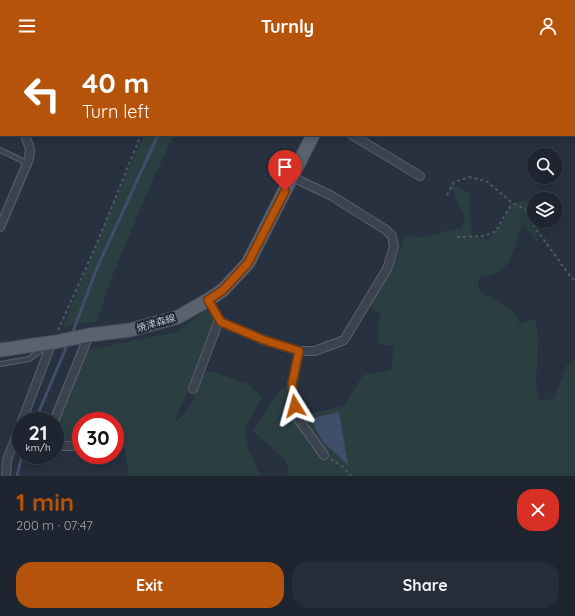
<!DOCTYPE html>
<meta charset="utf-8">
<style>
:root{--surface:#1e2530;--page:#262d38;--text:#f1f3f6;--muted:#a1a5ab;--line:#3c424c;--accent:#b45309}
body{margin:0;font-family:Quicksand,"Noto Sans JP",sans-serif;background:var(--page);color:var(--text);height:100vh;display:flex;flex-direction:column;font-size:15px;white-space:nowrap}
*{box-sizing:border-box;margin:0}
p{font-size:13px;color:var(--muted)}
.icon{flex:none;width:22px;height:22px;fill:none;stroke:currentColor;stroke-width:2;stroke-linecap:round;stroke-linejoin:round}
.map{position:relative;height:424px;overflow:hidden}
.details{display:flex;flex-direction:column;background:var(--surface);flex:1}
.details>*{flex:none}
.top-card{position:absolute;left:0px;top:0px;width:575px;height:84px;box-shadow:0 2px 10px #0003,0 0 0 1px var(--line);background:#b45309;color:#fff;overflow:hidden}
.tools{position:absolute;left:527px;top:96px;display:grid;gap:8px}
.tools a{display:grid;place-items:center;width:36px;height:36px;border-radius:50%;background:var(--surface);box-shadow:0 2px 10px #0003,0 0 0 1px var(--line);font-size:20px}
.speed{position:absolute;left:12px;top:360px;display:flex;gap:8px;font-size:20px;font-weight:700;text-align:center}
.speed>*{display:grid;place-content:center;width:52px;height:52px;border-radius:50%;background:var(--surface);box-shadow:0 2px 10px #0003,0 0 0 1px var(--line);line-height:1}
.speed small{font-size:10px;font-weight:400}
.speed .limit{border:6px solid #d22;background:#fff;color:#111}
.pin{position:absolute;display:grid;place-items:center;width:34px;height:34px;color:#fff;margin:-41px -17px;border-radius:50% 50% 50% 0;rotate:-45deg;box-shadow:0 0 4px #0007}
.pin .icon{rotate:45deg}
.me{position:absolute;width:44px;margin:-22px;rotate:352deg;stroke-linejoin:round;filter:drop-shadow(0 0 3px #0008)}
.turn{display:flex;align-items:center;gap:14px;height:84px;padding:0 16px;font-size:18px}
.turn .icon{width:52px;height:52px;stroke-width:2.5}
.turn b{display:block;font-size:28px;line-height:34px}
.round{display:grid;place-items:center;flex:none;width:42px;height:42px;border-radius:16px;background:var(--page)}
.headline{display:flex;align-items:center;justify-content:space-between;height:68px;padding:0 16px}
h1{font-size:24px;font-weight:700;line-height:30px;color:var(--accent)}
.cta{display:flex;gap:8px;margin-top:auto;padding:8px 16px}
.cta a{flex:1;height:46px;border-radius:16px;background:var(--accent);color:#fff;font-size:16px;font-weight:700;line-height:46px;text-align:center}
.cta a+a{background:var(--page);color:var(--text)}
header{display:flex;justify-content:space-between;align-items:center;height:52px;padding:0 16px;background:var(--accent);color:#fff;font-size:18px;font-weight:700}
.map>svg:first-child{display:block}
.green{fill:#2b3f42}
.water{fill:#404f69}
.lines{fill:none;stroke-linecap:round;stroke-linejoin:round}
.stream{stroke:#404f69;stroke-width:3}
.lane-casing{stroke:#5a616d;stroke-width:6}
.street-casing{stroke:#5a616d;stroke-width:10}
.primary-casing{stroke:#464c59;stroke-width:15}
.path{stroke:#4a5c60;stroke-width:2;stroke-dasharray:3 3;stroke-linecap:butt}
.lane{stroke:#3c4350;stroke-width:4}
.street{stroke:#3c4350;stroke-width:8}
.primary{stroke:#5a626f;stroke-width:13}
.route-casing{stroke:#753606;stroke-width:10}
.route{stroke:#b45309;stroke-width:7}
.labels{text-anchor:middle;dominant-baseline:central;stroke-width:4;stroke-linejoin:round;paint-order:stroke}
.street-label{font-size:10px;fill:#b9beca;stroke:#212835}
</style>
<header><svg class="icon" aria-label="menu" viewBox="0 0 24 24"><path d="M4 6h16M4 12h16M4 18h16"/></svg>Turnly<svg class="icon" aria-label="person" viewBox="0 0 24 24"><circle cx="12" cy="8" r="4"/><path d="M4 21q1-7 8-7t8 7"/></svg></header>
<div class="map">
<svg width="575" height="424" viewBox="0 0 575 424">
<rect width="100%" height="100%" fill="#283140"/>
<g class="green">
<path d="M144,83H174L153,127L113,222L97,269L63,275L107,167Z"/>
<path d="M450,131L469,141L472,184L488,188L505,167L512,151L528,148L534,164L538,190L522,171C520,181 510,211 503,217C496,222 487,224 479,226L478,237L485,243L478,250L487,243L515,261L520,272L536,267L538,290L536,331L539,348L554,347L567,313L575,308V424H289L286,408L253,379L279,338L292,333L305,363L344,354L363,323L391,318L394,294L378,292V276L381,262L370,255L402,194L405,184L424,185L461,176L465,166Z"/>
<path d="M206,258L221,270L184,347L174,371C190,360 196,343 201,325L208,320H214L245,331V329L262,345L245,376L247,393L260,424H129L124,393H115V369H81V392L55,391V369L83,299L177,280Z"/>
</g>
<path class="water" d="M339,360L348,413L323,390L310,367Z"/>
<g class="lines">
<g class="stream">
<path d="M73,1L74,0"/>
<path d="M197,1V0"/>
<path d="M0,32H1"/>
<path d="M72,282L97,216L158,83"/>
<path d="M35,369L68,291"/>
<path d="M17,424L22,403"/>
</g>
<defs>
<g id="lane">
<path d="M0,98L27,111"/>
<path d="M0,312L29,307L44,296"/>
</g>
<g id="street">
<path d="M361,0L368,1"/>
<path d="M0,1L1,5"/>
<path d="M352,83L420,124"/>
<path d="M0,175L29,107L30,97L25,83"/>
<path d="M208,248L221,270L264,288L299,299H315L344,288L387,217L394,195L392,184L386,178L332,144L292,125"/>
<path d="M299,299L292,333L296,364L324,403"/>
<path d="M193,337L219,268"/>
<path d="M22,369L52,290"/>
<path d="M54,369L89,283"/>
<path d="M55,394H81"/>
<path d="M6,424L7,408L21,372"/>
</g>
<g id="primary">
<path d="M353,1L354,0"/>
<path d="M0,298L55,290L89,283L130,278L178,265L208,248L223,238L248,211L313,83"/>
</g>
</defs>
<use href="#lane" class="lane-casing"/>
<use href="#street" class="street-casing"/>
<use href="#primary" class="primary-casing"/>
<g class="path">
<path d="M517,0L519,1"/>
<path d="M99,1L100,0"/>
<path d="M178,1V0"/>
<path d="M574,29H575"/>
<path d="M0,52H1"/>
<path d="M447,143L454,130L470,125L488,130L512,151L525,157L536,177L570,224L575,229"/>
<path d="M457,185L485,184L496,179L512,151"/>
<path d="M58,278L95,196L141,83"/>
<path d="M331,407L343,415L351,424"/>
</g>
<use href="#lane" class="lane"/>
<use href="#street" class="street"/>
<use href="#primary" class="primary"/>
</g>
<g class="lines">
<defs>
<path id="route" d="M285,139L248,211L223,238L208,248L221,270L264,288L299,299L292,332L295,354"/>
</defs>
<use href="#route" class="route-casing"/>
<use href="#route" class="route"/>
</g>
<g class="labels">
<g class="street-label">
<text transform="translate(156 271) rotate(-16)">焼津森線</text>
</g>
</g>
</svg>
<div class="tools">
<a><svg class="icon" aria-label="search" viewBox="0 0 24 24"><circle cx="10" cy="10" r="6"/><path d="M15 15l6 6"/></svg></a>
<a><svg class="icon" aria-label="layers" viewBox="0 0 24 24"><path d="M12 4l9 5-9 5-9-5zM3 14l9 5 9-5"/></svg></a>
</div>
<div class="speed"><div>21<small>km/h</small></div><div class="limit">30</div></div>
<div class="pin" style="left:285px;top:139px;background:#d93025"><svg class="icon" aria-label="arrive" viewBox="0 0 24 24"><path d="M6 21V4h12l-3 4 3 4H6"/></svg></div>
<svg class="me" style="left:295px;top:354px" viewBox="-20 -20 40 40"><path d="M0-17L14 15 0 8-14 15z" fill="#b45309" stroke="#fff" stroke-width="4"/></svg>
<div class="top-card">
<div class="turn"><svg class="icon" aria-label="left" viewBox="0 0 24 24"><path d="M17 20v-9H6M10 6l-5 5 5 5"/></svg><div><b>40 m</b>Turn left</div></div>
</div>
</div>
<section class="details">
<div class="headline"><div><h1>1 min</h1><p>200 m · 07:47</p></div><a class="round" style="background:#d93025;color:#fff"><svg class="icon" aria-label="close" viewBox="0 0 24 24"><path d="M6 6l12 12M18 6L6 18"/></svg></a></div>
<div class="cta"><a>Exit</a><a>Share</a></div>
</section>
